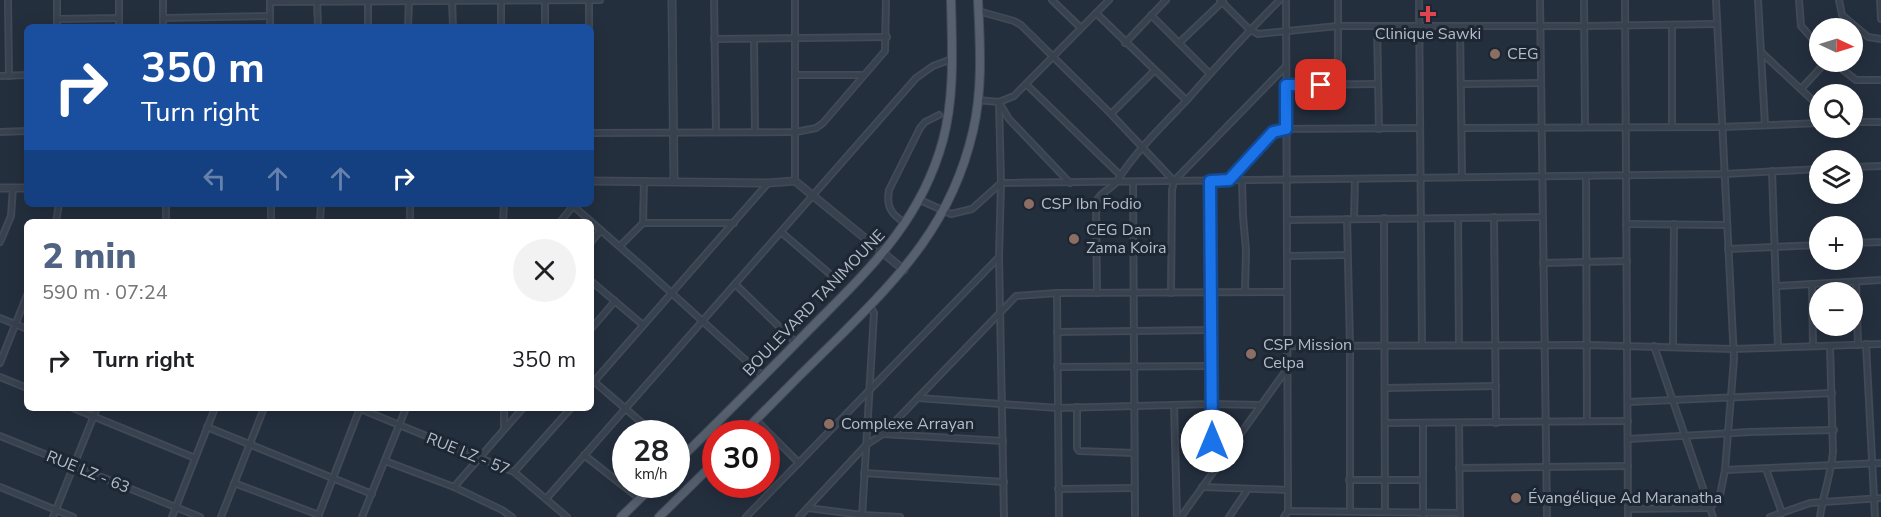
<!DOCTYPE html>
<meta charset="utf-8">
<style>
:root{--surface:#fff;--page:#f2f2f2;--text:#202124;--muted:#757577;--accent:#506383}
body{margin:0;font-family:"Nunito Sans",sans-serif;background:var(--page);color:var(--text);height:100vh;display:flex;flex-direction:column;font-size:22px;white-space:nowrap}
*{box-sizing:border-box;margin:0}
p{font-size:20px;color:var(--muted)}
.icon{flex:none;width:33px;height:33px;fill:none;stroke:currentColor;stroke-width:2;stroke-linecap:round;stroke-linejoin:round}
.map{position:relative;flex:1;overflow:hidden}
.details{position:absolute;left:24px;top:219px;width:570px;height:192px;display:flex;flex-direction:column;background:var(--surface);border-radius:9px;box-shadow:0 3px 15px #0003}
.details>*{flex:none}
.banner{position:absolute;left:24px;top:24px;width:570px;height:183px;border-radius:9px;box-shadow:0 3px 15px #0003;background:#1a4fa0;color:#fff;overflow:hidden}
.needle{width:39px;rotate:94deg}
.controls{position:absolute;left:1809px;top:18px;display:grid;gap:12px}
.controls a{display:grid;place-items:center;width:54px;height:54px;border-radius:50%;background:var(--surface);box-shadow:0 3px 15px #0003;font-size:30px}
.speed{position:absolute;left:612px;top:420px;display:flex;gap:12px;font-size:30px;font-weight:700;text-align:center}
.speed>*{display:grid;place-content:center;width:78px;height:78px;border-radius:50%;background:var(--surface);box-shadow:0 3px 15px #0003;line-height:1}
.speed small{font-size:15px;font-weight:400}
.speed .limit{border:9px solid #d22;background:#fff;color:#111}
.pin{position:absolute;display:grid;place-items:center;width:51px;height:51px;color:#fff;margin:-26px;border-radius:12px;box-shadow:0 3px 9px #0006}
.me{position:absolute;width:66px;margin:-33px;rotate:0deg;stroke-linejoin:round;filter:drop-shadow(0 0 4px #0008)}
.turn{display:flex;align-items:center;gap:21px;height:126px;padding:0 18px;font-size:27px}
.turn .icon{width:78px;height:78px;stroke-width:2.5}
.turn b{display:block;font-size:42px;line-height:51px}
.lanes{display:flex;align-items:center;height:57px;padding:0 18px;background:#0003;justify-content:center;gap:30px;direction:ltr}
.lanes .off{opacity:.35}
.round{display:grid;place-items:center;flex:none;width:63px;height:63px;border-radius:32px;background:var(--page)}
.headline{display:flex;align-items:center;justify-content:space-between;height:102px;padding:0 18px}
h1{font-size:36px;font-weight:800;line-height:45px;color:var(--accent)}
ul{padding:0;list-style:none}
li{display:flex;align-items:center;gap:18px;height:78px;padding:0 18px}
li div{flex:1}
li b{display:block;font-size:22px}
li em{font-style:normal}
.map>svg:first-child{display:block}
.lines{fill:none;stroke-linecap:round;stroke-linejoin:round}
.minor-casing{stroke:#414a57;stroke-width:8}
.tertiary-casing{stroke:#414a57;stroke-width:9}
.primary-casing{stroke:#414a57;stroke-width:10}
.minor{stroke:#38414e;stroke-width:4.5}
.tertiary{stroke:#38414e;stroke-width:6}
.primary{stroke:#56606e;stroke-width:8}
.route-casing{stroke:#114b97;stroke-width:15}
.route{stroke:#1a73e8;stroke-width:10}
.health-dot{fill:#e0444e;stroke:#1d2633;stroke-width:2}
.education-dot{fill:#8d6e63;stroke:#1d2633;stroke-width:2}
.labels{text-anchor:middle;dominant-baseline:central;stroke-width:6;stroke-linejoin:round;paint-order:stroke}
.poi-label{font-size:16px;fill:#b4bcc9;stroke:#1d2633;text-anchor:start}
.street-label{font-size:16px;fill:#b4bcc9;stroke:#1d2633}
</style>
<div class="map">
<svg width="1881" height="517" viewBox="0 0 1881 517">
<rect width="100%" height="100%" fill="#242f3e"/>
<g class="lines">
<defs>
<g id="minor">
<path d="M8,0L9,76"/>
<path d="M57,0V27"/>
<path d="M163,0V27"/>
<path d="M270,0V27"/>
<path d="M317,0L318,27"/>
<path d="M452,0L453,27"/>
<path d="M501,0V27"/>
<path d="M545,0V27"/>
<path d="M714,0L716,132"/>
<path d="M795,0V181"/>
<path d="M1052,0L1081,28"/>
<path d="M1220,0L1249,29L1258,34L1338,26H1585L1717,24"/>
<path d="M1338,0V85"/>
<path d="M1419,0L1422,345"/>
<path d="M1540,0L1547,517"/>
<path d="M1584,0L1585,127"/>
<path d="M1625,0L1628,517"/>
<path d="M1758,0L1765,125"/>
<path d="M1799,0L1801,26L1820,47"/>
<path d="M1839,0L1842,15L1868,37L1881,39"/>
<path d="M1880,0L1881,19"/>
<path d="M270,2L600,0"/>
<path d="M978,11L1014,21L1021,25L1111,114L1174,181"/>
<path d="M1096,13L1186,100"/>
<path d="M1151,15L1210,74"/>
<path d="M163,18L270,16"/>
<path d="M57,19L119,18"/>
<path d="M1377,26L1379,129"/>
<path d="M1460,26L1462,177"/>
<path d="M119,27V0"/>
<path d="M368,27V0"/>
<path d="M408,27L409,0"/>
<path d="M589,27V0"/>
<path d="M714,39L887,37"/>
<path d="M754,39L755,132"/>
<path d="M1125,43L1166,0"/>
<path d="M1179,43L1223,1"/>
<path d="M1762,53L1820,107"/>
<path d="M1833,62L1856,80H1881"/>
<path d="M796,75H863"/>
<path d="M0,76L27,75"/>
<path d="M1026,84L1120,175"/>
<path d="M1462,84L1541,83"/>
<path d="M1286,85L1378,84"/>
<path d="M1801,89L1826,62"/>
<path d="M977,100L999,102L1014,96L1109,0"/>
<path d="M999,102L1001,183L999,257L1004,517"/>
<path d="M1000,104L1009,119L1070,183"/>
<path d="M1111,114L1155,70"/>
<path d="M1852,122H1881"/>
<path d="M1672,127V25"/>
<path d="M1463,128L1722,127L1820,123"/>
<path d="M0,132L27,131"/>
<path d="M591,133L796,132L816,128L823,123L885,51L886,0"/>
<path d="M1852,167L1881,166"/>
<path d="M1772,171L1778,347"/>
<path d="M1586,176L1587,421"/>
<path d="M1229,180L1268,136L1279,129L1420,128"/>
<path d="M1242,180L1243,216L1246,250L1245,292"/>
<path d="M1210,181L1212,441L1214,471"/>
<path d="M1133,182L1135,517"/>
<path d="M920,200L951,214L972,209L1001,183L1725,174L1820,169"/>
<path d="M166,204V222"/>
<path d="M271,204V222"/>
<path d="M410,204V222"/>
<path d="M571,204L644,268L763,376"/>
<path d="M1494,217L1496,423"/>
<path d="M1384,218L1385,512"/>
<path d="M1458,218L1459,345"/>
<path d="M1347,219L1350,346V511"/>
<path d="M1354,219L1355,179"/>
<path d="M1287,220L1543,217"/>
<path d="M56,222L59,204"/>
<path d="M320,222L321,204"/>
<path d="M503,222L504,204"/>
<path d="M560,222L573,206"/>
<path d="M643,223L644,181"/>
<path d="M905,223C891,214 886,207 889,190L920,128L925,122L939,115"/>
<path d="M1626,224L1727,225"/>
<path d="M781,232L838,281"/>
<path d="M0,242L11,216L13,188"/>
<path d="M591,242L601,230"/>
<path d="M1852,243L1881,242"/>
<path d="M620,246L643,223H734"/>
<path d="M1728,249L1820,245"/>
<path d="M1287,256L1347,255"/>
<path d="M1543,263L1627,261"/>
<path d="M591,281L643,325"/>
<path d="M1856,282L1858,345"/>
<path d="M735,284L796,343"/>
<path d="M1812,284L1813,346"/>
<path d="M1776,286L1881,280"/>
<path d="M1057,293L1059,517"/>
<path d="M1097,293L1096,203C1099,192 1111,190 1117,181C1136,151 1162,126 1186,101C1217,66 1247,32 1280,0"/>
<path d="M1171,293L1172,190L1174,181L1286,66"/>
<path d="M0,318L27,329"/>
<path d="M591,329L615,301"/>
<path d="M1057,332L1211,330"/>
<path d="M1866,344L1875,517"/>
<path d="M1287,346L1587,345L1733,349L1881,344"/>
<path d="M1654,346L1713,517"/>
<path d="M1673,347L1674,224"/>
<path d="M0,363L27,295"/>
<path d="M1057,367L1212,366"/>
<path d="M0,377L27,388"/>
<path d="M591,379L655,434"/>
<path d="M591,385L768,183"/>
<path d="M1386,388L1496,386"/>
<path d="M918,398L1058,408L1212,404L1261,405"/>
<path d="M1628,402L1832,393"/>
<path d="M1174,405L1177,517"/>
<path d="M1077,407V448L1079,451L1134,453"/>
<path d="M73,408L195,458"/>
<path d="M358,408L514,472L567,517"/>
<path d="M504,408V428"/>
<path d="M756,420L799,463"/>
<path d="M1385,423L1628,421"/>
<path d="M1459,423L1460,517"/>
<path d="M1423,424V517"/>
<path d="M207,427L372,494"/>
<path d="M883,434L1003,441"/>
<path d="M0,436L200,517"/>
<path d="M1628,439L1750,432L1834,430"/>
<path d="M584,455L640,499"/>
<path d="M385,461L454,487L502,510L512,517"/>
<path d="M1459,468L1628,466"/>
<path d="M1766,469L1782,513"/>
<path d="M1725,470L1881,463"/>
<path d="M514,472L571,408"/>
<path d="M864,473L1004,482"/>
<path d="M1349,480H1423"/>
<path d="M234,483L319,515"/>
<path d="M0,487L73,517"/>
<path d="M454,487L523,408"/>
<path d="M1202,487L1288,490"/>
<path d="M1058,489L1135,488"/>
<path d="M546,499L916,78L933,66L952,59"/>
<path d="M808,508L862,515L900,517"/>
<path d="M1628,509L1710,508L1720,495L1725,470L1734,359L1716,0"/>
<path d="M1288,511L1460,513"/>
<path d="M53,517L97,408"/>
<path d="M172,517L215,408"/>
<path d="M221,517L264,408"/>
<path d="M318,517L360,408"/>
<path d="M362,517L406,408"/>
<path d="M746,517L999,257"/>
<path d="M799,517L866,445L883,434L1016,296L1057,293L1287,292"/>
<path d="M862,517L874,313L870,306"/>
<path d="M1181,517L1287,369"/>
<path d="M1229,517L1248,489"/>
<path d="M1284,517L1288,511L1286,0"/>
<path d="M1770,517L1810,503L1881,498"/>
<path d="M1820,517C1823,495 1831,474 1833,452L1830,346"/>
</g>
<g id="tertiary">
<path d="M672,0L674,181"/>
<path d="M591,181L768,183L795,181L904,270"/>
<path d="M0,188H27"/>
</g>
<g id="primary">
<path d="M742,434C774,401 806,369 839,337C902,274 952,222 973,131C983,89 980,43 978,0"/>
<path d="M676,463C720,420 763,377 805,334C864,274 920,225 943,140C955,95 952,46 951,0"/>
<path d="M621,517L655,484"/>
<path d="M659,517L716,461"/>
</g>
</defs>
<use href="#minor" class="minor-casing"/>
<use href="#tertiary" class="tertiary-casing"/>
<use href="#primary" class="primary-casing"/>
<use href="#minor" class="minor"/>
<use href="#tertiary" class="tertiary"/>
<use href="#primary" class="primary"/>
</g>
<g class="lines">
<defs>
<path id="route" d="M1212,441L1210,181L1229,180L1273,132L1286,129V85H1321"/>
</defs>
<use href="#route" class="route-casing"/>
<use href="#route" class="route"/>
</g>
<path class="health-dot" d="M1425 5h6v6h6v6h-6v6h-6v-6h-6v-6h6z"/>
<g class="education-dot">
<circle cx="1495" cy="54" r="6"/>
<circle cx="1029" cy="204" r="6"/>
<circle cx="1074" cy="239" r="6"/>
<circle cx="1251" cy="354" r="6"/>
<circle cx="829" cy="424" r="6"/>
<circle cx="1516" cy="498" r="6"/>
</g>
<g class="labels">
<g class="poi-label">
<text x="1428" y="34" text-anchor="middle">Clinique Sawki</text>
<text x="1507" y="54">CEG</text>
<text x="1041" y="204">CSP Ibn Fodio</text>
<text x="1086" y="230">CEG Dan<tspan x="1086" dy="18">Zama Koira</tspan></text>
<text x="1263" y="345">CSP Mission<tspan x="1263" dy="18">Celpa</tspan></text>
<text x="841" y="424">Complexe Arrayan</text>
<text x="1528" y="498">Évangélique Ad Maranatha</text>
</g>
<g class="street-label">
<text transform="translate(814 303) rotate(-46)">BOULEVARD TANIMOUNE</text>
<text transform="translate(468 454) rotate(22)">RUE LZ - 57</text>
<text transform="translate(88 472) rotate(22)">RUE LZ - 63</text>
</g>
</g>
</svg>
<div class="controls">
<a><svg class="needle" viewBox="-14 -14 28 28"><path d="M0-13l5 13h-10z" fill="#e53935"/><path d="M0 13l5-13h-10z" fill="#757577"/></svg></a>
<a><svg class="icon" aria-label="search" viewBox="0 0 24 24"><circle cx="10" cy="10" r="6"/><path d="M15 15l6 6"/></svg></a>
<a><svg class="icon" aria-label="layers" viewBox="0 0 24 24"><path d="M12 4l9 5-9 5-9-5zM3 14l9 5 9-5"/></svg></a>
<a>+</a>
<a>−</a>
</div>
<div class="speed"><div>28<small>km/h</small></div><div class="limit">30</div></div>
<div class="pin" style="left:1321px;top:85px;background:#d93025"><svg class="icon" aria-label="arrive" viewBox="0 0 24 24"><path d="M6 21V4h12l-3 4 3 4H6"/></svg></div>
<svg class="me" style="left:1212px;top:441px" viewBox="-20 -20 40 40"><circle r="19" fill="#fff"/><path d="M0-13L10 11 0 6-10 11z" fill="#1a73e8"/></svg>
<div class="banner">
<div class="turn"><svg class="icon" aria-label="right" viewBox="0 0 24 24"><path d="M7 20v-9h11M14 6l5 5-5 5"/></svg><div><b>350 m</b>Turn right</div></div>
<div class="lanes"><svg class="icon off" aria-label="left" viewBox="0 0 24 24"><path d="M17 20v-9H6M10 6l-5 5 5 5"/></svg><svg class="icon off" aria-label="ahead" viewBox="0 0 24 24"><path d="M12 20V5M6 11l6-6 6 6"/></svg><svg class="icon off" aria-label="ahead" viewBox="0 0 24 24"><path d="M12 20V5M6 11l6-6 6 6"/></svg><svg class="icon" aria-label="right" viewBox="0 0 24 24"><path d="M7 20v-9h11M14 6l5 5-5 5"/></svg></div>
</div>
<section class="details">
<div class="headline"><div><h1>2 min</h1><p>590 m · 07:24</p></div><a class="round"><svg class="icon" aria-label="close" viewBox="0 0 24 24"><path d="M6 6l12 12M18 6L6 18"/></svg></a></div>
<ul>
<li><svg class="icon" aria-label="right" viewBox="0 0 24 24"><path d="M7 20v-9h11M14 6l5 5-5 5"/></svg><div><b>Turn right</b></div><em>350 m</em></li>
</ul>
</section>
</div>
